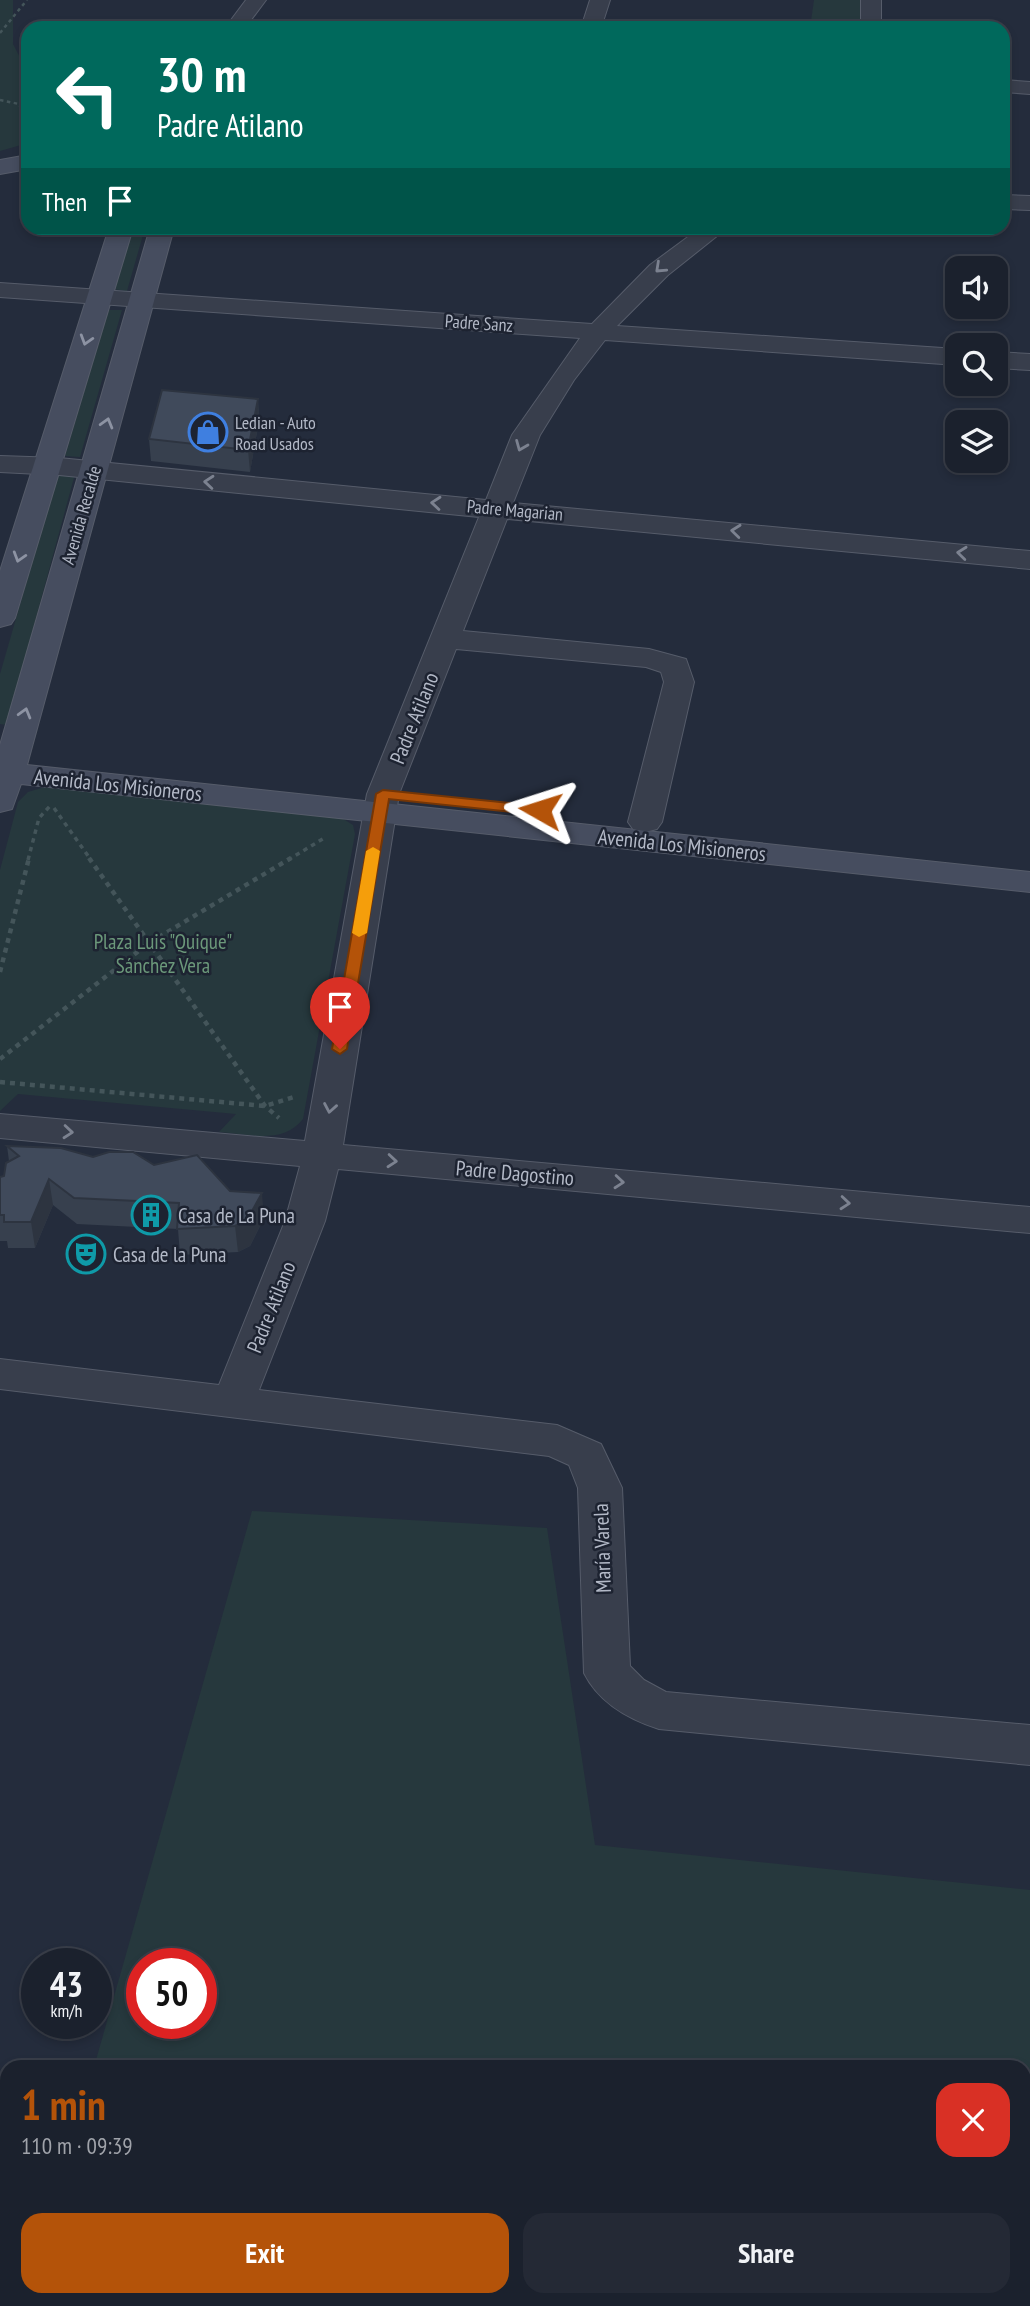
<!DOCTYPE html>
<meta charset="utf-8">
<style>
:root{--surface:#1b212d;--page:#242935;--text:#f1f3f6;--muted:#a0a3aa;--line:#393e49;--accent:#b45309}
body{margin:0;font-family:"PT Sans Narrow",sans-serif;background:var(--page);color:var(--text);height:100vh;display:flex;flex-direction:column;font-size:26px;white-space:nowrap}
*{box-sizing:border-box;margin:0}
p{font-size:23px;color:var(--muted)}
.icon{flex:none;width:38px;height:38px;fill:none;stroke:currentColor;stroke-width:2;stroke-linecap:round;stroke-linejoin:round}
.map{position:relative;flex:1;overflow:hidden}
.panel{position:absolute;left:0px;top:2060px;width:1031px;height:247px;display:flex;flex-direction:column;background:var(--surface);border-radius:21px 21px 0 0;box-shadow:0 4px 10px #0003,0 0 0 2px var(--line)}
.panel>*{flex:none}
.hud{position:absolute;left:21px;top:21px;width:989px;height:214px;border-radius:21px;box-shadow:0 4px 10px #0003,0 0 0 2px var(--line);background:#00695c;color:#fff;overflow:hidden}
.buttons{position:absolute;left:945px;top:256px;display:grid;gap:14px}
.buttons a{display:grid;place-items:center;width:63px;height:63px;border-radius:14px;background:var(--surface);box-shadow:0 4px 10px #0003,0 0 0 2px var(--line);font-size:35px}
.speed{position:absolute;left:21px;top:1948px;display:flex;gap:14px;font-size:35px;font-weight:700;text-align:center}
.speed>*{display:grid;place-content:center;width:91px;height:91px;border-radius:50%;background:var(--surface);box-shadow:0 4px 10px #0003,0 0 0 2px var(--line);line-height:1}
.speed small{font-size:18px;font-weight:400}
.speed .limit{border:10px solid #d22;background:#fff;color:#111}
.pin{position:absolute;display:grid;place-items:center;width:60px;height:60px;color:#fff;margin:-72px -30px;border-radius:50% 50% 50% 0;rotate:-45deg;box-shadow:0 0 7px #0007}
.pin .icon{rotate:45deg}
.me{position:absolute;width:77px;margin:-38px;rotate:276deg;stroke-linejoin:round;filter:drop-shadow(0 0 5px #0008)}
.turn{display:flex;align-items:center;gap:24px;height:147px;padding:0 21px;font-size:32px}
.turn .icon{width:91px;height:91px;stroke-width:2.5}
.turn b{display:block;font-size:49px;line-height:60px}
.then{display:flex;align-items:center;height:66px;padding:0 21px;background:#0003;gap:14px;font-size:26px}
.round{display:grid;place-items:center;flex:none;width:74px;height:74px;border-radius:21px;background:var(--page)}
.headline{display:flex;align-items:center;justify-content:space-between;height:119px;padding:0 21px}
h1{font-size:42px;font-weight:700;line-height:52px;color:var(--accent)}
.primary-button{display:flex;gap:14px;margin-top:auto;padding:14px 21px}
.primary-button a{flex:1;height:80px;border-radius:21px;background:var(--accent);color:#fff;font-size:28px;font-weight:700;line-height:80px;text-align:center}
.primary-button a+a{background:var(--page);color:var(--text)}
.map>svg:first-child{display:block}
.green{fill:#26383d;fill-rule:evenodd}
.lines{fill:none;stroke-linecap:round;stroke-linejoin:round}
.minor-casing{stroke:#565c6a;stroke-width:2}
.tertiary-casing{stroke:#565c6a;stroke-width:2}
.secondary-casing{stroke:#565c6a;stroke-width:2}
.path-far2{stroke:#44555a;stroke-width:2.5;stroke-dasharray:3.5 3.5;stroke-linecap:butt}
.path-far1{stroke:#44555a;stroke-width:3.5;stroke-dasharray:4.5 4.5;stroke-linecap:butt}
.path{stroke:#44555a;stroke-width:4.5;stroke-dasharray:5 5;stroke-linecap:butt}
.minor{fill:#383e4c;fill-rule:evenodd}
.tertiary{fill:#383e4c;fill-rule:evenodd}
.secondary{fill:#464d5f;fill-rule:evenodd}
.wall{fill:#37404e}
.shaded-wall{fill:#2d3440}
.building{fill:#404a5b;stroke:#2d3440;stroke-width:2}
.oneway{stroke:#7c8290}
.oneway2{stroke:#8d93a3}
.route{fill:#b45309;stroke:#753606;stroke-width:2}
.slow{fill:#f59e0b}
.labels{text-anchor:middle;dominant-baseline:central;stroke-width:5;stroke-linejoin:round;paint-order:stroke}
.far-street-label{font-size:18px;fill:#b3b9c7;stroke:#1d2331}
.far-poi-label{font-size:18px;fill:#b3b9c7;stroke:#1d2331;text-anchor:start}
.street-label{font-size:21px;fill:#b3b9c7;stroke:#1d2331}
.park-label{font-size:21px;fill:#6b987a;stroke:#1d2331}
.poi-label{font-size:21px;fill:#b3b9c7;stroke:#1d2331;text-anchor:start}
</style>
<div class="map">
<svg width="1030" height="2306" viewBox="0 0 1030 2306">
<rect width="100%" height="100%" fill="#242c3c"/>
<g class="green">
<path d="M0,0H13V44L28,73V143L0,151Z"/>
<path d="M814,0H860V28H810Z"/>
<path d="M131,228H145L127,291L113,289Z"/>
<path d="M108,310H122L80,457L65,456Z"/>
<path d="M58,473L75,474L7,725L0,724V674Z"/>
<path d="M48,786L340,817L353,825L355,834L303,1119C283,1145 249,1134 219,1132L236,1114L18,1094L0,1111V870L18,802L28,792Z"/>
<path d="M252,1511L547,1528L595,1845L1030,1890V2306H25L27,2300H1024V2067H94ZM142,1964H201V2023H142Z"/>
</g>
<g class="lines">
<defs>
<g id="minor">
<path d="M590,0H610L601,28H581Z"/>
<rect x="861" y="0" width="20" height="28"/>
<path d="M1003,80L1030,82V94L1003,92Z"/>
<path d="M1003,195L1030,196V210L1003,209Z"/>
<path d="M700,228H727L668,275L617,326L957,349V365L605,340L574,380L540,435L513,503L1030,551V569L507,519L463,631L649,649L686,659L694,682L662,822L657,829L645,832L633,829L628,822L664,682L661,672L646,667L456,649L399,794L343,1145L1030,1207V1233L338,1169L325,1221L259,1390L557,1425L601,1444L622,1488L630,1666L644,1680L666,1692L1030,1725V1765L659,1729C628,1719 599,1703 584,1673L578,1488L569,1465L549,1456L0,1389V1359L219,1385L285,1221L300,1166L0,1138V1114L305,1141L367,794L479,517L59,475L0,472V456L59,458L486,500L512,435L580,338L0,297V283L592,324L650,265Z"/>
<path d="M996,352L1030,354V370L996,368Z"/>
</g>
<path id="tertiary" d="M246,0H266L245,28H225Z"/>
<g id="secondary">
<path d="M28,155V169L0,174V160Z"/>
<path d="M109,228H133L15,618L11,624L0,627V571Z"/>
<path d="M150,228H174L27,765L1030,872V892L21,784L12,809L0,812V745Z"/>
</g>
</defs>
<use href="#minor" class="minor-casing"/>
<use href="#tertiary" class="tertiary-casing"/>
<use href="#secondary" class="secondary-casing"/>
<g class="path-far2">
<path d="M0,33L27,0"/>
<path d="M0,100L19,104L28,122"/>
</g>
<g class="path-far1">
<path d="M54,808L91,860"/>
<path d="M28,860L39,818L50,806"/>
<path d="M288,860L326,837"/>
</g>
<g class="path">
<path d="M89,858L265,1106L279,1118"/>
<path d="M0,972L29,858"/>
<path d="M0,1059L149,943L291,858"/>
<path d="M0,1082L265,1106L294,1097"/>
</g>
<use href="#minor" class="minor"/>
<use href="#tertiary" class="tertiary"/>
<use href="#secondary" class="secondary"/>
</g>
<g class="wall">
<path d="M258,399L259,420L250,472L151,461L149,439Z"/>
<path d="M7,1146L154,1165L230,1191L264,1218L250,1246L238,1252L180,1255L178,1229L77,1224L53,1205L35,1248H8L7,1241H0V1177L4,1176L9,1161Z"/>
</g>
<g class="shaded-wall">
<path d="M258,399L259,420L250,472L248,450Z"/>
<path d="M49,1179L53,1205L35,1248L31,1222Z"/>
<path d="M262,1193L264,1218L250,1246L238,1252L235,1226Z"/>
</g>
<g class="building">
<path d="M162,390L258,399L248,450L149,439Z"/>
<path d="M7,1146L61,1148L93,1157L109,1152H133L154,1165L197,1155L230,1191L262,1193L247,1220L235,1226L177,1229L179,1203L74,1198L49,1179L31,1222H4V1215H0V1177L4,1176L6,1163L19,1156Z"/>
</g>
<defs><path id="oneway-chevron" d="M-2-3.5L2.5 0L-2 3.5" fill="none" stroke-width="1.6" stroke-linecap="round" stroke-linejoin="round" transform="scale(1.75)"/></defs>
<g class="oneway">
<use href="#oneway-chevron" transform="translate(660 268) rotate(137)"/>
<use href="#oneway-chevron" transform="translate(521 446) rotate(112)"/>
<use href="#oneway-chevron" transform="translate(209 482) rotate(-175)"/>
<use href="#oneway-chevron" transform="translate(436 503) rotate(-175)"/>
<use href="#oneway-chevron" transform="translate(736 531) rotate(-174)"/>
<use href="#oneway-chevron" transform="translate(962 553) rotate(-174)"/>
<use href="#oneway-chevron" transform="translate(330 1108) rotate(100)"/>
<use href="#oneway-chevron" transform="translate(68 1132) rotate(5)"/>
<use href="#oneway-chevron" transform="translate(392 1161) rotate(5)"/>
<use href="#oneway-chevron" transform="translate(619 1182) rotate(5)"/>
<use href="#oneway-chevron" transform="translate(845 1203) rotate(5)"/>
</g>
<g class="oneway2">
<use href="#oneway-chevron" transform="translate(86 340) rotate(107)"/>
<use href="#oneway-chevron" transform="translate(107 423) rotate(-74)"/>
<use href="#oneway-chevron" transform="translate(19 557) rotate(107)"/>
<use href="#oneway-chevron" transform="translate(25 713) rotate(-74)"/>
</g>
<path class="route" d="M383,790L540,806L547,810L540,815L389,799L347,1049L340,1054L332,1049L376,794Z"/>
<path class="slow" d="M373,847L380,851L367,933L359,937L352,933L366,851Z"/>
<defs>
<symbol id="shop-ring" viewBox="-11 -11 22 22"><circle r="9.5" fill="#1d2331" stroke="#3f7fe0" stroke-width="1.5"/><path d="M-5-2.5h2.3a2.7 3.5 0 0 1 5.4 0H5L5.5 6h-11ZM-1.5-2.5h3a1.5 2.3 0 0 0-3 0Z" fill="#3f7fe0"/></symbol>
<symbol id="building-ring" viewBox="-11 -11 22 22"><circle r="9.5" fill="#1d2331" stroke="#0f9aa8" stroke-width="1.5"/><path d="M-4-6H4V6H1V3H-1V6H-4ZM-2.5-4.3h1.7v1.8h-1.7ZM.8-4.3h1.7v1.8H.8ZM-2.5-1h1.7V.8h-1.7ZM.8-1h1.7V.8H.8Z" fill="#0f9aa8"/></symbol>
<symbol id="theatre-ring" viewBox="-11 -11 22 22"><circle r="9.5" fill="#1d2331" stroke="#0f9aa8" stroke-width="1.5"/><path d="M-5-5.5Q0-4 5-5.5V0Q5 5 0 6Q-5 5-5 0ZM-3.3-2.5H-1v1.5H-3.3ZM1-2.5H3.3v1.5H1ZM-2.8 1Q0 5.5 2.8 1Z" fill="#0f9aa8"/></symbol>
</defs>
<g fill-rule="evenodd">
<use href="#shop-ring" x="186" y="410" width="44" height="44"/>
<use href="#building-ring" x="129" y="1193" width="44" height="44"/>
<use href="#theatre-ring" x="64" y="1232" width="44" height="44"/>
</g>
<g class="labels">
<g class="far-street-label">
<text transform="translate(479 323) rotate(4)">Padre Sanz</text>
<text transform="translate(515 510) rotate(5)">Padre Magarian</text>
<text transform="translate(81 515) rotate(-74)">Avenida Recalde</text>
</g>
<g class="far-poi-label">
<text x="235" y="422">Ledian - Auto<tspan x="235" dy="21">Road Usados</tspan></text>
</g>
<g class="street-label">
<text transform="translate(414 718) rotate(-68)">Padre Atilano</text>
<text transform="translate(118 785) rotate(6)">Avenida Los Misioneros</text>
<text transform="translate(682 845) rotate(6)">Avenida Los Misioneros</text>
<text transform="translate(515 1173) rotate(5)">Padre Dagostino</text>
<text transform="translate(271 1307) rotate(-68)">Padre Atilano</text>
<text transform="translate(602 1548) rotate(-92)">María Varela</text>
</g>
<g class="park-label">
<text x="163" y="941">Plaza Luis "Quique"<tspan x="163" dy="24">Sánchez Vera</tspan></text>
</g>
<g class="poi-label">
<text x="178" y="1215">Casa de La Puna</text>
<text x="113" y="1254">Casa de la Puna</text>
</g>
</g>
</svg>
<div class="buttons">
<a><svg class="icon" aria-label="sound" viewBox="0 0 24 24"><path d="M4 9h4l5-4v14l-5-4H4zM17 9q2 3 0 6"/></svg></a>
<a><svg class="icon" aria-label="search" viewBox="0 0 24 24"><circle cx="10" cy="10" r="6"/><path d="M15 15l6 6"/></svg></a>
<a><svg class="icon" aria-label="layers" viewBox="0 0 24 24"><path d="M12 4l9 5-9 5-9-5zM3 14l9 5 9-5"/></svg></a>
</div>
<div class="speed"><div>43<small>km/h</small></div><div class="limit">50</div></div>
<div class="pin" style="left:340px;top:1049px;background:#d93025"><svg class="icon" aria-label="arrive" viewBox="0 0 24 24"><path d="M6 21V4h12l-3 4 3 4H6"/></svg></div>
<svg class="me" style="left:540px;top:810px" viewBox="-20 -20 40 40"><path d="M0-17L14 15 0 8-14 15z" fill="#b45309" stroke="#fff" stroke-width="4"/></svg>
<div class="hud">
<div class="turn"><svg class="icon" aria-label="left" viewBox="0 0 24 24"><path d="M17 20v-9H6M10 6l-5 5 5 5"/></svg><div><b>30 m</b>Padre Atilano</div></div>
<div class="then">Then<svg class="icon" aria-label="arrive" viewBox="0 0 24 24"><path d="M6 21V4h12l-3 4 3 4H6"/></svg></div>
</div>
<section class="panel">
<div class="headline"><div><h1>1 min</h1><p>110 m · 09:39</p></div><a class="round" style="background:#d93025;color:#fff"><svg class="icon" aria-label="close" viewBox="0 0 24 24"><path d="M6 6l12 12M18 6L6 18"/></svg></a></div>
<div class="primary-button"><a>Exit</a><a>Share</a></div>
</section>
</div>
